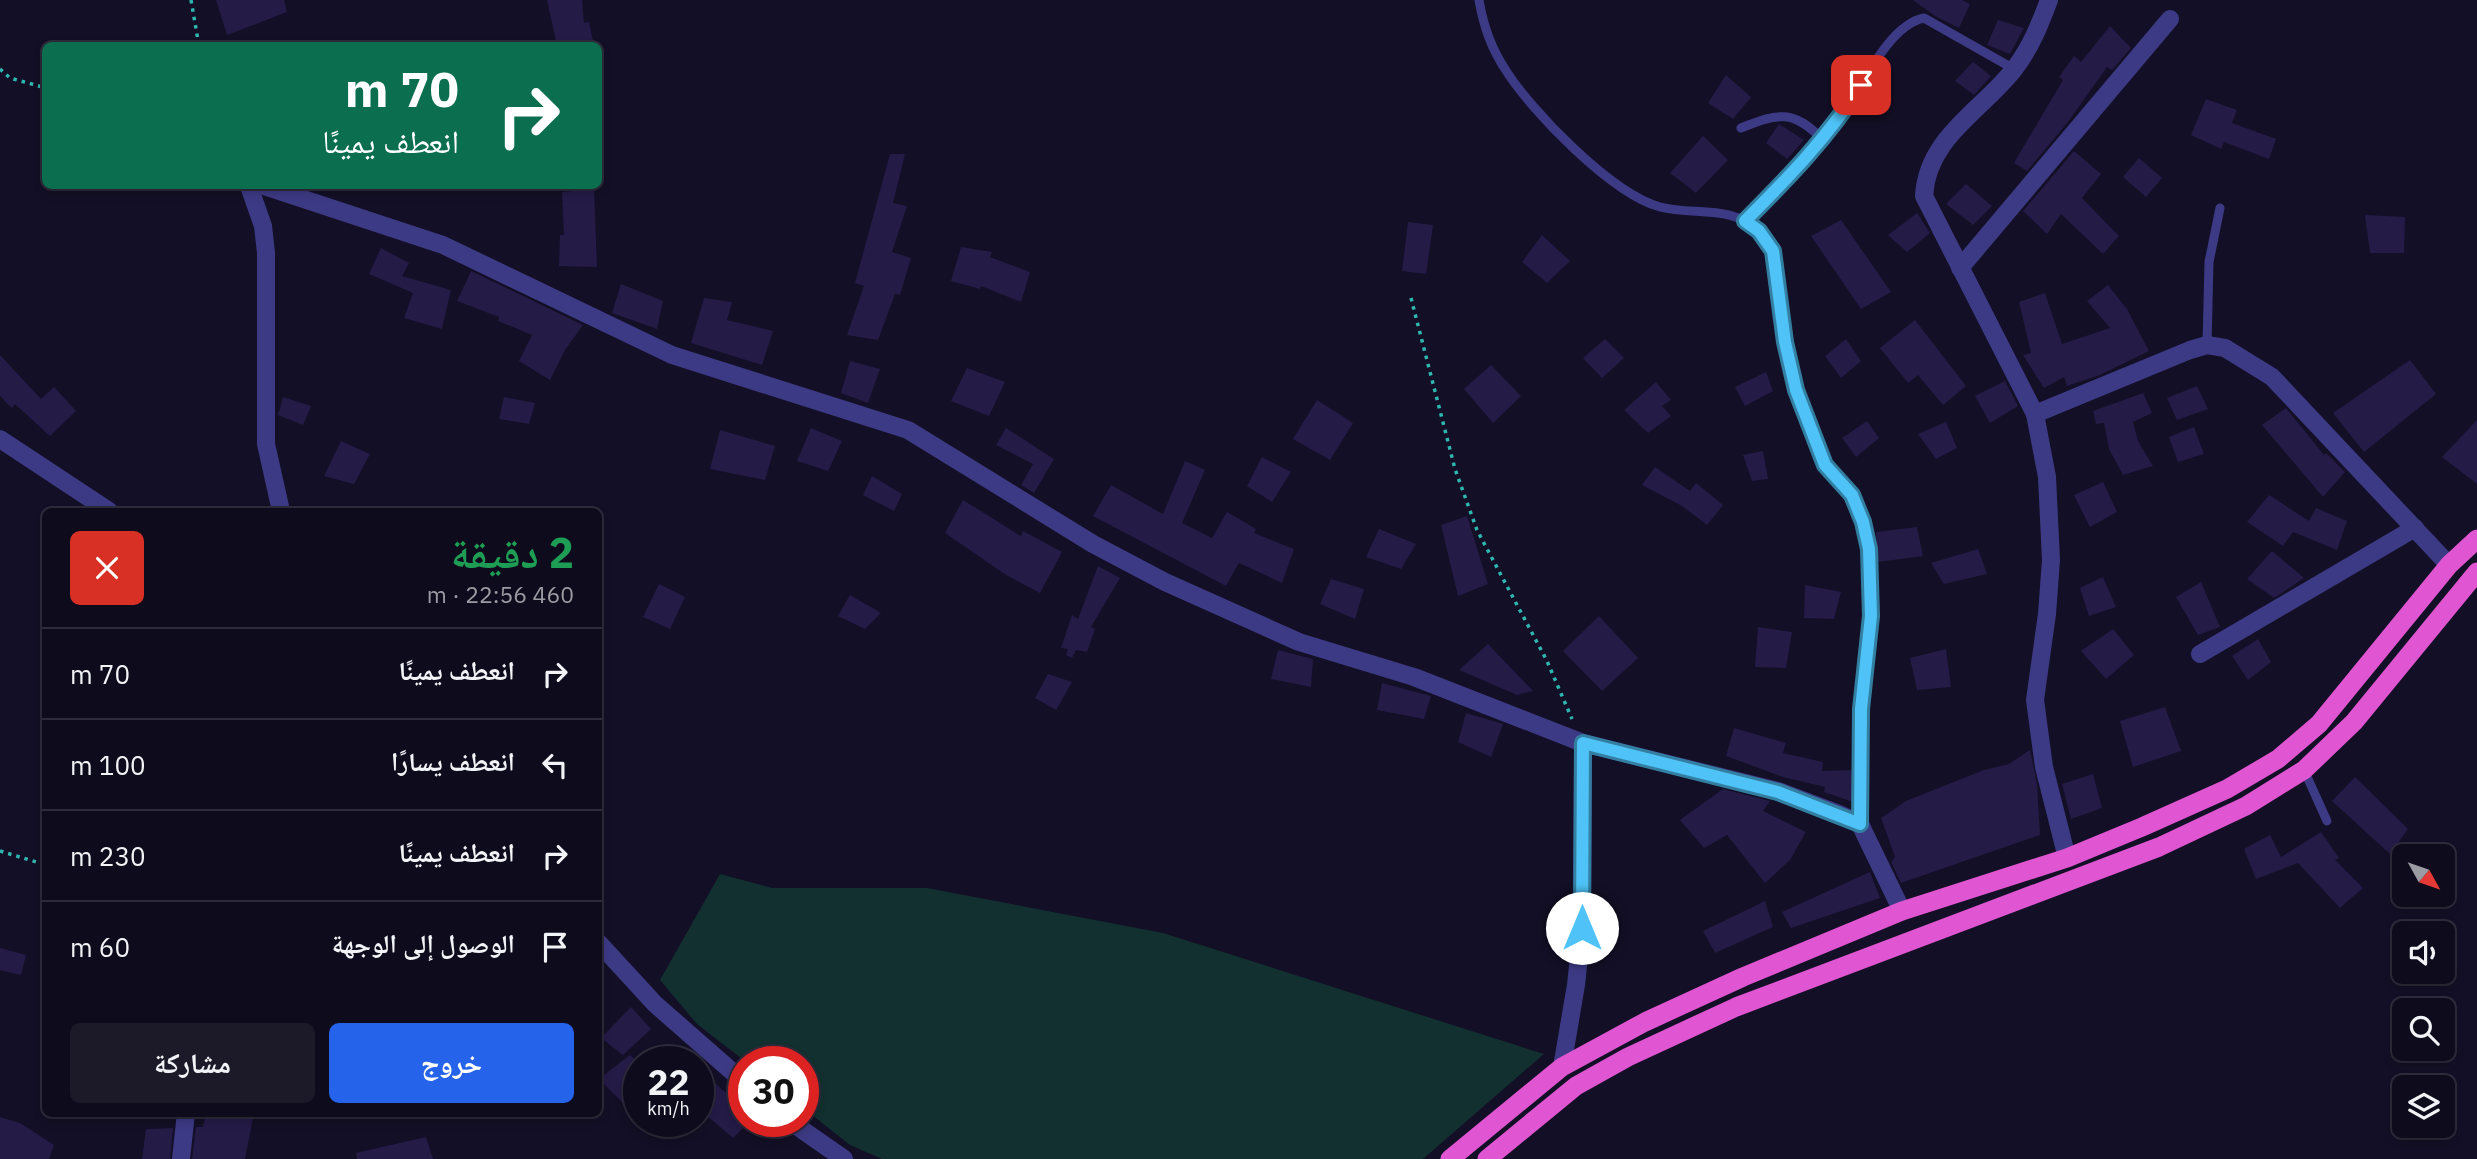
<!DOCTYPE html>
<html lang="ar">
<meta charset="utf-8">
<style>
:root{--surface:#0e0b1c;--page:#1c1929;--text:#f1f3f6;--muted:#9b9ba3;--line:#2e2b3b;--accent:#2563eb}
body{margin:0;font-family:"IBM Plex Sans","Noto Naskh Arabic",sans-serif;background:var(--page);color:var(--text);direction:rtl;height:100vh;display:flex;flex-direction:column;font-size:26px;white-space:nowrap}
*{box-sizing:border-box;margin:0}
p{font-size:23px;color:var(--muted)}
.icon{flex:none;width:38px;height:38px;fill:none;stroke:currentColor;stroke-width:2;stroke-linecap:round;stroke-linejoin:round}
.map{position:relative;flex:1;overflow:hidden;direction:ltr}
.details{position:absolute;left:42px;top:508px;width:560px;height:609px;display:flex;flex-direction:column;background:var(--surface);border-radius:10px;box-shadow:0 4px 10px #0003,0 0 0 2px var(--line);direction:rtl}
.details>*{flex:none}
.hud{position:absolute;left:42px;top:42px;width:560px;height:147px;border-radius:10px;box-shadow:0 4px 10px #0003,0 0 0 2px var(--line);direction:rtl;background:#0b6e4f;color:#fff;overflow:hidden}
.needle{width:46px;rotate:130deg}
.controls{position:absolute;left:2392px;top:844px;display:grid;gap:14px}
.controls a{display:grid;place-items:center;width:63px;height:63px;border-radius:10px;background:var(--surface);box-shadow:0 4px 10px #0003,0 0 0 2px var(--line);font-size:35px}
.speed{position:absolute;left:623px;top:1046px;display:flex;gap:14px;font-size:35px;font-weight:700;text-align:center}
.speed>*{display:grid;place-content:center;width:91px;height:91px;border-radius:50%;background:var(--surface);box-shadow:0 4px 10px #0003,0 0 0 2px var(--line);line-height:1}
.speed small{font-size:18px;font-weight:400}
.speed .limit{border:10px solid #d22;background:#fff;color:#111}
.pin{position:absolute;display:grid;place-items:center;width:60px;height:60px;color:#fff;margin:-30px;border-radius:14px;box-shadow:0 4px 10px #0006}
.me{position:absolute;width:77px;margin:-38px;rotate:0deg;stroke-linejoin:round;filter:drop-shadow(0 0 5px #0008)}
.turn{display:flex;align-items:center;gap:24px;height:147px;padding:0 28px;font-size:32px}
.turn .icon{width:91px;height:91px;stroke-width:2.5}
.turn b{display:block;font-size:49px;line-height:60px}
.round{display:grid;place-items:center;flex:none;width:74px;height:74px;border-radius:10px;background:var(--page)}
.summary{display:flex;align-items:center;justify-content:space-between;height:119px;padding:0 28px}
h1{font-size:42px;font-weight:700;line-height:52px;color:#1e9e55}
.button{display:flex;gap:14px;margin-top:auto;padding:14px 28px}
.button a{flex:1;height:80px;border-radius:10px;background:var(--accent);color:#fff;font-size:28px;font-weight:700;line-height:80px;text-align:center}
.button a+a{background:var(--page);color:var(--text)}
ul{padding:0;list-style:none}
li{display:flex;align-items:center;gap:21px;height:91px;padding:0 28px;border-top:2px solid var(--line)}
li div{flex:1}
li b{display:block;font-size:26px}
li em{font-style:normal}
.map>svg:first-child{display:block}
.green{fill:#12302f}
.building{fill:#241b47}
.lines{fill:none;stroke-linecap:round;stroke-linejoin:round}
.path{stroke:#2fb8b0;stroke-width:3.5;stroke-dasharray:3.5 5;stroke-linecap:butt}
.service{stroke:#3d3a85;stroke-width:9}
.minor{stroke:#3d3a85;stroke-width:18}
.trunk{stroke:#e055d1;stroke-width:19}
.route-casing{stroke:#337fa1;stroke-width:18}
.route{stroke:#4fc3f7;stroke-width:12}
</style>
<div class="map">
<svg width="2477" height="1159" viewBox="0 0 2477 1159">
<rect width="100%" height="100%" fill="#130f26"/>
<path class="green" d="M720,874L772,888H927L1163,933L1544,1054L1423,1159H882L850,1145L803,1108V1062H746L697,1024L660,980Z"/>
<g class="building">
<path d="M216,0H284L287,12L227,35Z"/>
<path d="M547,0H582L584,23L589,22L594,46H557Z"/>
<path d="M1913,0H1962L1970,4L1959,28L1935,16Z"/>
<path d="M1998,20L2024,28L2010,54L1987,45Z"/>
<path d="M2110,26L2131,48L2112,70L2107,67L2068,122L2027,171L2014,163L2063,80L2059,77L2074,56L2081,62Z"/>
<path d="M1973,62L1991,76L1974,95L1955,81Z"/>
<path d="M1726,75L1751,97L1733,119L1708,103Z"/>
<path d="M2206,99L2237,110L2232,123L2276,139L2269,159L2224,142L2221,149L2191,135Z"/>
<path d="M1779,124L1804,140L1787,159L1766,143Z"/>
<path d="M1703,136L1728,160L1696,193L1670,173Z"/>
<path d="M2074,151L2101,174L2082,198L2119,236L2103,254L2061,214L2047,234L2023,211Z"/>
<path d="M890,154H905L893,203L907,206L892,252L911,258L900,295L895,294L878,340L847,335L864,286L855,283Z"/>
<path d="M2139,158L2162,178L2146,197L2123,177Z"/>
<path d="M1966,184L1992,206L1973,225L1946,204Z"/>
<path d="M594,189L597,267L559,266L560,235H564L562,192Z"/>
<path d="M1917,213L1930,233L1907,252L1888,235Z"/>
<path d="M2365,215L2405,217L2404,253H2370Z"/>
<path d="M1841,220L1891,292L1861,309L1811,236Z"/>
<path d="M1408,222L1433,225L1426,274L1402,271Z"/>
<path d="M1542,235L1570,261L1547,283L1522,262Z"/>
<path d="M961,247L992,252L990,257L1030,272L1021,302L981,286L980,289L951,281Z"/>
<path d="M381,248L409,263L402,276L451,290L442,329L404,318L413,293L369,274Z"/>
<path d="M471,271L583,325L565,350L550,380L519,361L532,335L498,321L499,317L457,301Z"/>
<path d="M621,284L663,301L657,329L612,313Z"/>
<path d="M2108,285L2127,309L2149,351L2100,375L2067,386L2064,377L2044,388L2023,355L2031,353L2019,302L2045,293L2062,344L2110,328L2087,301Z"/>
<path d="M704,298L732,302L727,320L773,331L762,365L691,343Z"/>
<path d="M1915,320L1966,386L1943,405L1918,375L1908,383L1880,348Z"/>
<path d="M1605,339L1624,358L1602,378L1583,358Z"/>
<path d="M1846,339L1861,361L1841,378L1825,356Z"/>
<path d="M0,355L41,399L54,387L76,411L50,436L15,404L12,408L0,396Z"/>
<path d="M2410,360L2436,394L2364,452L2333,413Z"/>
<path d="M850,361L880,369L868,403L841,393Z"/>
<path d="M1491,365L1521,396L1493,423L1464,389Z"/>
<path d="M967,368L1005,382L989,416L951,401Z"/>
<path d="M1766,372L1773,391L1745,406L1735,387Z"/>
<path d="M2005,381L2018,406L1990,423L1975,396Z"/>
<path d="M1656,382L1671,400L1662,406L1671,416L1648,433L1624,410Z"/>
<path d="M2197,386L2208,409L2177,420L2167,398Z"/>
<path d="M2143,393L2152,413L2133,422L2138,441L2153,466L2123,475L2109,449L2104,423L2096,424L2093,411Z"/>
<path d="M283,397L311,406L303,425L278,415Z"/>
<path d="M504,397L535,403L529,424L499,419Z"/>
<path d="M1317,400L1353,423L1330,460L1293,439Z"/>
<path d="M2286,408L2324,455L2326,453L2345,472L2323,497L2262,425Z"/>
<path d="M2477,420V484L2442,457Z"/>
<path d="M1867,421L1879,438L1856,457L1842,438Z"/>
<path d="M1946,422L1957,448L1936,459L1918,434Z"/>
<path d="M2194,427L2204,454L2178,462L2169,437Z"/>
<path d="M811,428L842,441L828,471L797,461Z"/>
<path d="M1006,428L1054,459L1034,493L1021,485L1033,464L996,445Z"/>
<path d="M720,430L775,446L765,480L710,469Z"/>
<path d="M341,441L370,454L354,484L324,476Z"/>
<path d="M1763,451L1768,479L1752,481L1743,455Z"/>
<path d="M1262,457L1291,472L1272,502L1247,486Z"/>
<path d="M1185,461L1205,470L1182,523L1212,538L1227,512L1256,529L1254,533L1294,549L1282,583L1239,563L1226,586L1093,516L1111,485L1163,514Z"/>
<path d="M1655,467L1690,491L1696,483L1723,505L1707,525L1682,506L1642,485Z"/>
<path d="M872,476L902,494L894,511L863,495Z"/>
<path d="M2103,482L2117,512L2090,527L2074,495Z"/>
<path d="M2269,495L2309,521L2316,508L2347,521L2337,550L2293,532L2283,546L2247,522Z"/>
<path d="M963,500L1021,536L1023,531L1062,552L1040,593L1006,575L945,533Z"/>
<path d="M1467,516L1488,584L1458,596L1441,525Z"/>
<path d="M1917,527L1923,556L1878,562L1876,532Z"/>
<path d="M1379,529L1416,544L1401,569L1366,557Z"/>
<path d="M1978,549L1987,574L1944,584L1931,563Z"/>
<path d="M2272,551L2304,578L2274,598L2247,579Z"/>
<path d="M1098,566L1120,578L1091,627L1095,629L1087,652L1076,650L1072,658L1066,655L1068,649L1061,648L1072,615L1078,619Z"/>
<path d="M2103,577L2116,607L2089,616L2080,588Z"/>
<path d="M1331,579L1364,589L1355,619L1320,604Z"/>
<path d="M2201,582L2220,627L2198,635L2176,597Z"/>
<path d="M659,584L685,597L670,629L643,617Z"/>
<path d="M1805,585L1841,592L1834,619L1804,618Z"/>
<path d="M850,595L881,613L865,629L838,616Z"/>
<path d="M1599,616L1638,658L1602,691L1563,651Z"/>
<path d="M1758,627L1792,632L1786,668L1755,667Z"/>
<path d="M2113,629L2134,655L2106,679L2081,651Z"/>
<path d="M2258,639L2271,662L2248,680L2232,656Z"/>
<path d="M1488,644L1533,691L1517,695L1459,670Z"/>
<path d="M1946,649L1951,687L1917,690L1910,658Z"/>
<path d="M1278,650L1313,659L1311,687L1271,679Z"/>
<path d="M1048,674L1072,682L1056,710L1035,698Z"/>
<path d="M1382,683L1431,696L1424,719L1377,710Z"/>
<path d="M2165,707L2181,751L2133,767L2120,721Z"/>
<path d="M1466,713L1503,724L1491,757L1458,742Z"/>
<path d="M1734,728L1786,743L1783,753L1823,762L1822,771L1853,770V802L1824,792L1825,787L1783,777L1726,756Z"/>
<path d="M2030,750L2037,784L2040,835L1901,883L1891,862L1895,857L1881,818L1906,801L1984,770L2009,764Z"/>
<path d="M2093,774L2102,808L2071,819L2062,784Z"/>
<path d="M2355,777L2408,829L2390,854L2332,801Z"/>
<path d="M1723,789L1770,801L1763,811L1806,832L1790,860L1765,883L1727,835L1704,848L1680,820Z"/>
<path d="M2321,832L2339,858L2335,860L2363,888L2340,908L2298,863L2256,879L2244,849L2270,835L2281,857Z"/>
<path d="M1870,872L1880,898L1791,928L1782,912Z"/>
<path d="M1765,901L1773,927L1715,953L1703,931Z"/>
<path d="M0,948L26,955L21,975L0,970Z"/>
<path d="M631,1007L651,1029L623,1055L601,1038Z"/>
<path d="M630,1055L639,1063V1119L599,1079Z"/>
<path d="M698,1069L744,1108V1127L733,1138L698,1108Z"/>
<path d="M206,1113H254L245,1159H192L196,1127H203Z"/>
<path d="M0,1117L20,1123L54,1145L49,1159H0Z"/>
<path d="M173,1128L170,1159H142L146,1129Z"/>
<path d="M426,1137L433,1159H357L356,1153Z"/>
</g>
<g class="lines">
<g class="path">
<path d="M191,0L199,46"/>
<path d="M0,69L10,78L46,88"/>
<path d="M1411,298L1455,469L1477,530L1547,661L1572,719"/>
<path d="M0,851L46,865"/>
</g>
<g class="service">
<path d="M1479,0C1483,24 1491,48 1505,69C1531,111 1612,194 1660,207C1695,216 1731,204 1760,232C1785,257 1781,332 1790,369C1795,389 1805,408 1812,428C1816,440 1818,452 1824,463C1837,486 1856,496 1864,524C1880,585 1865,646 1861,707C1858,746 1861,785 1860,824"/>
<path d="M1741,128C1779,113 1793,109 1823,140"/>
<path d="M1745,221C1775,190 1806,161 1833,127C1857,98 1886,25 1924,18L2014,69"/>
<path d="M2207,345L2209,262L2220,208"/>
<path d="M2304,770L2327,821"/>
</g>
<g class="minor">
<path d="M2049,0C2040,24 2031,47 2015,68C1983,110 1927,137 1924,196L2035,414L2047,477L2051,560L2047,614L2035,700L2044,767L2067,858"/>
<path d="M249,186L263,226L266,253V444L281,511"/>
<path d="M264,186L443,245L672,355L908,430L1093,544L1165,582L1299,642L1414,677L1583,743L1778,791L1839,814L1860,824L1902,911"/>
<path d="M1960,268L2170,19"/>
<path d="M2035,414L2190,350L2207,345L2225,348L2272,377L2449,565"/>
<path d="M0,439L109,511"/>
<path d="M2200,654L2415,528"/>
<path d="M598,942L655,1004L744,1082"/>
<path d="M1562,1067L1576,985L1582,928L1583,743"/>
<path d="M791,1122L844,1159"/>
<path d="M181,1159L186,1113"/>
</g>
<g class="trunk">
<path d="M1450,1159L1562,1067L1645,1022L1743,977L1902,911L2067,858L2142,827L2227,789L2278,759L2319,724L2449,565L2477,539"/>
<path d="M1487,1159L1576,1086L1628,1057L1736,1007L2159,847L2246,806L2304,770L2354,722L2477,572"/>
</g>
</g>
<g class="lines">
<defs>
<path id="route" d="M1582,928L1583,743L1778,792L1860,824L1861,709L1871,616L1869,549L1863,522L1852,495L1825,465L1796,390L1785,342L1773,251L1759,231L1745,221C1788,178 1828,137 1861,85"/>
</defs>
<use href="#route" class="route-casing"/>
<use href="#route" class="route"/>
</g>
</svg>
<div class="controls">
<a><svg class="needle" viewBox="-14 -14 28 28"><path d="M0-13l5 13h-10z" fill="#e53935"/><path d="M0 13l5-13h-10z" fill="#9b9ba3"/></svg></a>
<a><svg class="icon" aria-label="sound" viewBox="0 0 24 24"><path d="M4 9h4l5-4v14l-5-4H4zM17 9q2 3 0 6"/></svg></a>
<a><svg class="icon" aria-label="search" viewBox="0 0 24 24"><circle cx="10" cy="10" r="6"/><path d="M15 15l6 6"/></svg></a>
<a><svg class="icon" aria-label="layers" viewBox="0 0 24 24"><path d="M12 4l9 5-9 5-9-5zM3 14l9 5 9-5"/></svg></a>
</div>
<div class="speed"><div>22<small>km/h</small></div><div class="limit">30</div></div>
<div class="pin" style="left:1861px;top:85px;background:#d93025"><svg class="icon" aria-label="arrive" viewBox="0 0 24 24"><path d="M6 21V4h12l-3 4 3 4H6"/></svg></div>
<svg class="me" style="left:1582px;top:928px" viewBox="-20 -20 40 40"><circle r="19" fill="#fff"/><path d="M0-13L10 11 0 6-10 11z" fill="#4fc3f7"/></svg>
<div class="hud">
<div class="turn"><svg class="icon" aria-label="right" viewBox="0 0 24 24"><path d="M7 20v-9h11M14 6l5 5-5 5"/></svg><div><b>70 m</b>انعطف يمينًا</div></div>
</div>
<section class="details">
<div class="summary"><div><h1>2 دقيقة</h1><p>460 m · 22:56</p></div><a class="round" style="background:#d93025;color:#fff"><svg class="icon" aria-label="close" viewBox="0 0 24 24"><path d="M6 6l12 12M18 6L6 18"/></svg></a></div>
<ul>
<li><svg class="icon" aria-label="right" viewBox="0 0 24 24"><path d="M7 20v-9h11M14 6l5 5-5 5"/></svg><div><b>انعطف يمينًا</b></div><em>70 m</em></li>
<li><svg class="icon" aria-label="left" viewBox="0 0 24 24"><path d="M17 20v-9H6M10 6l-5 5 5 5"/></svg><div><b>انعطف يسارًا</b></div><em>100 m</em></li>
<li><svg class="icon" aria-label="right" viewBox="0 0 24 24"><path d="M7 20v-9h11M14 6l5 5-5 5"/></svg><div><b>انعطف يمينًا</b></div><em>230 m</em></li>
<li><svg class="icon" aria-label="arrive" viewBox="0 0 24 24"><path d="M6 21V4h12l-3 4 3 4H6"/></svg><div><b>الوصول إلى الوجهة</b></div><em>60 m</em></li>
</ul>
<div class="button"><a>خروج</a><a>مشاركة</a></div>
</section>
</div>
